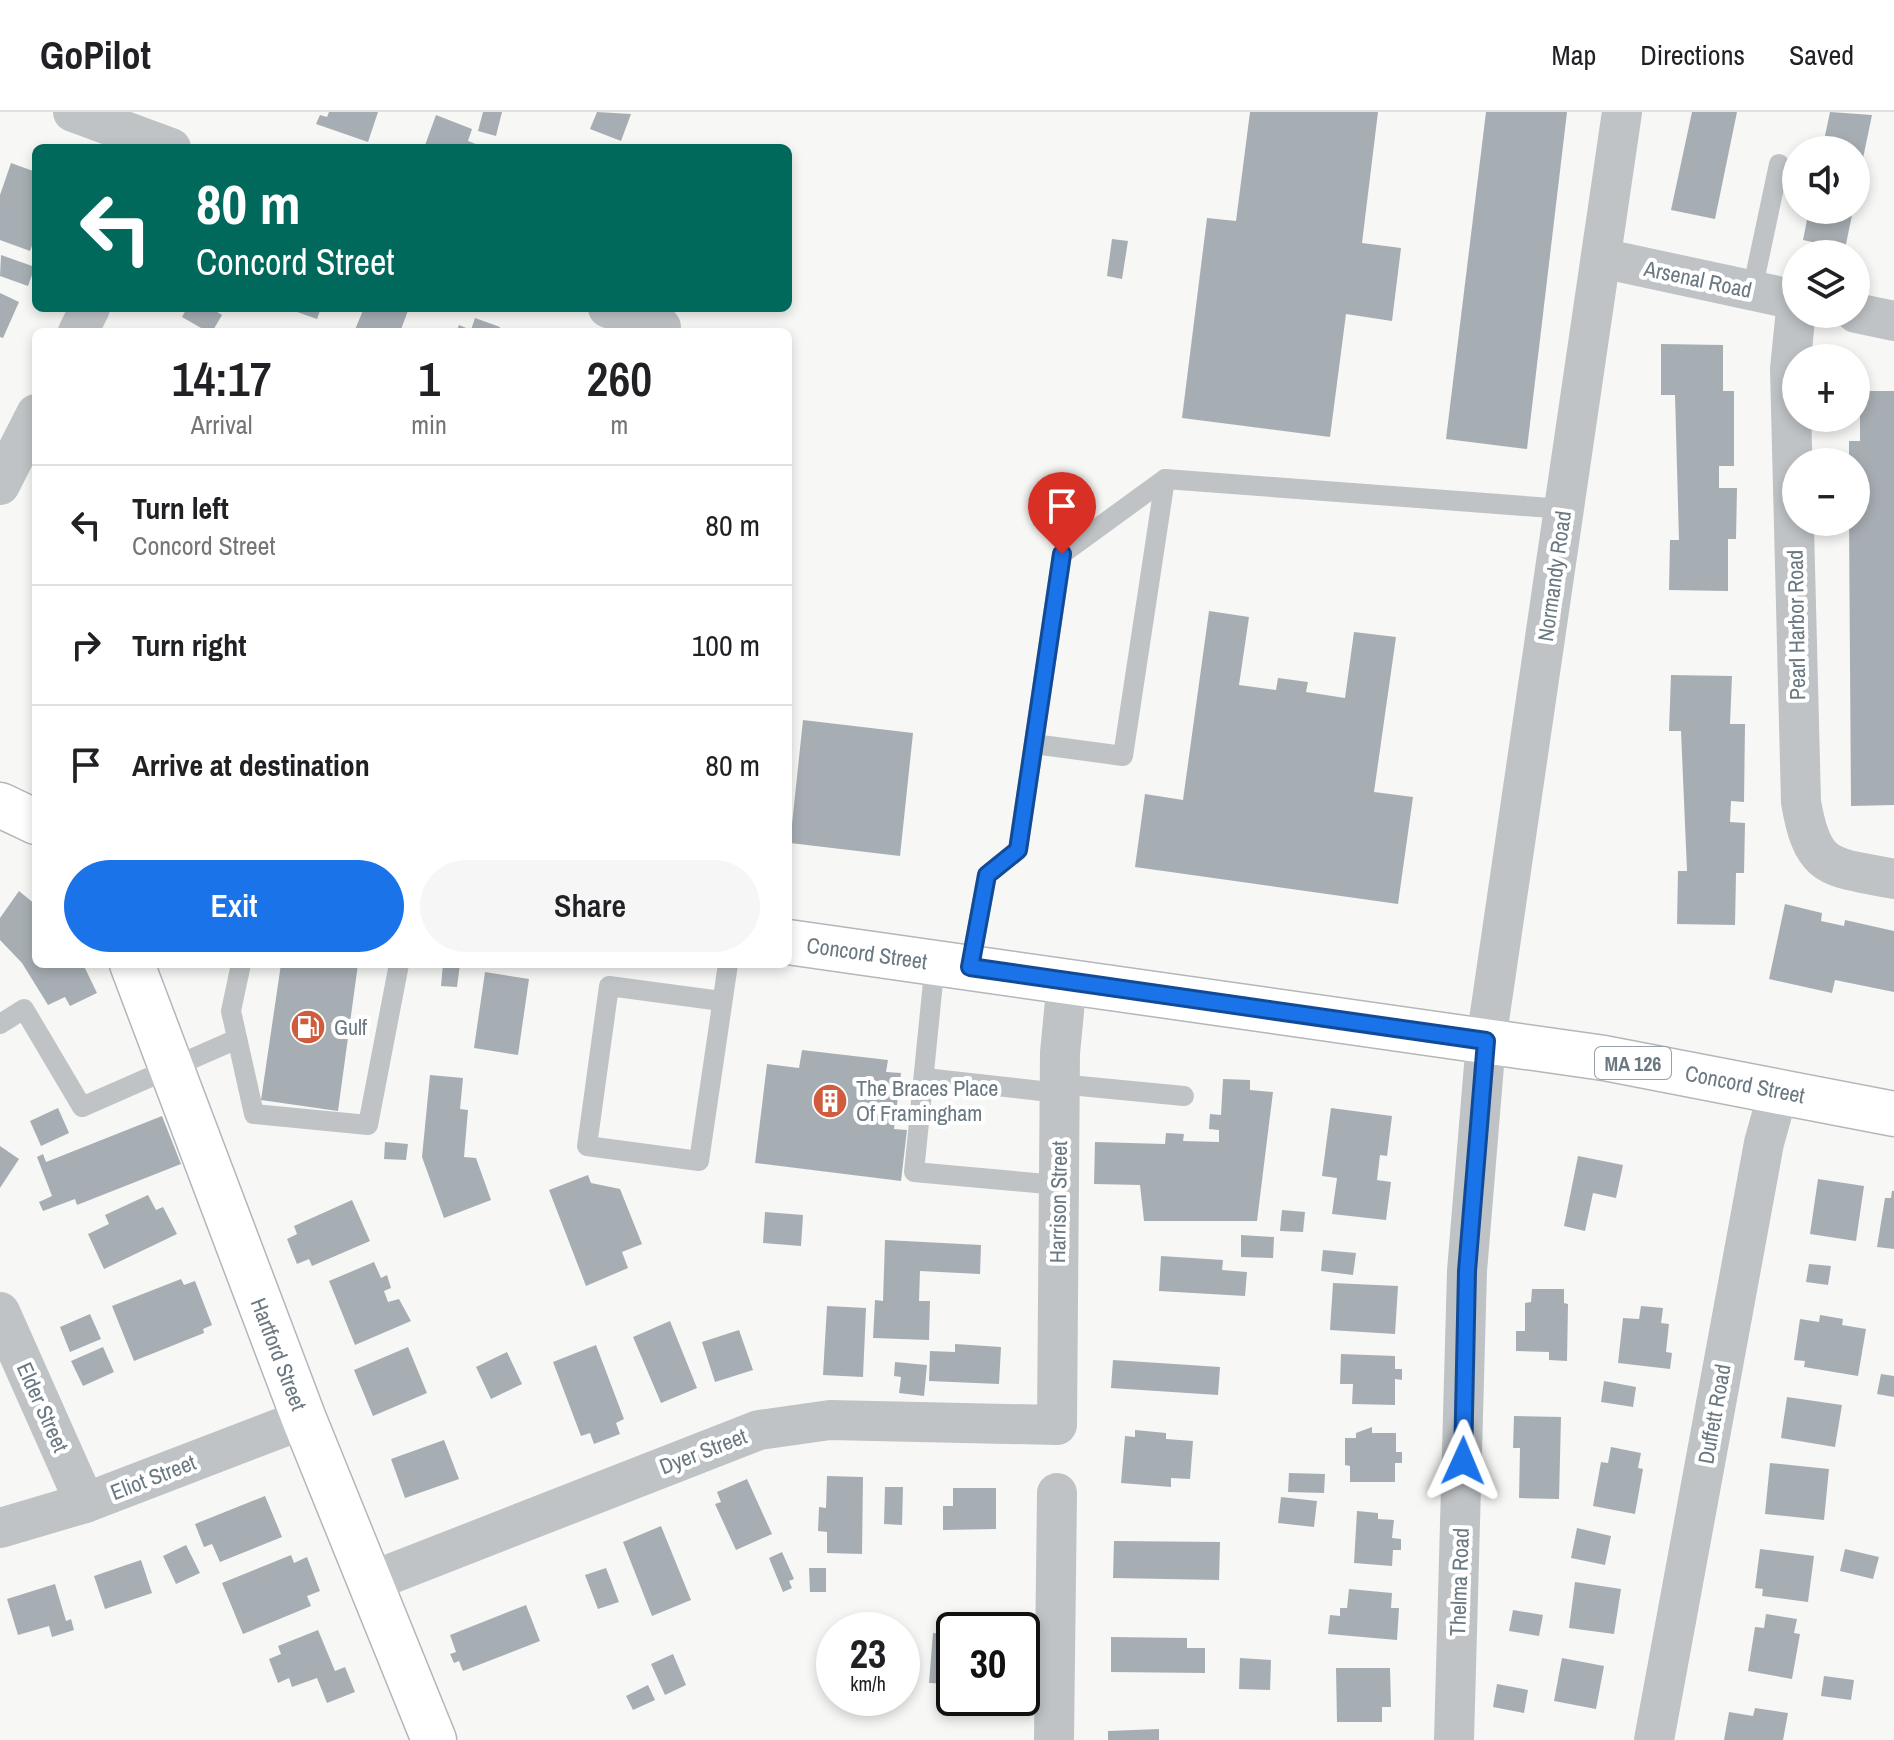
<!DOCTYPE html>
<meta charset="utf-8">
<style>
:root{--surface:#fff;--page:#f6f6f6;--text:#202124;--muted:#757577;--line:#e0e0e0;--accent:#1a73e8}
body{margin:0;font-family:"Archivo Narrow",sans-serif;background:var(--page);color:var(--text);height:100vh;display:flex;flex-direction:column;font-size:30px;white-space:nowrap}
*{box-sizing:border-box;margin:0}
p{font-size:26px;color:var(--muted)}
.icon{flex:none;width:44px;height:44px;fill:none;stroke:currentColor;stroke-width:2;stroke-linecap:round;stroke-linejoin:round}
.map{position:relative;flex:1;overflow:hidden}
.drawer{position:absolute;left:32px;top:216px;width:760px;height:640px;display:flex;flex-direction:column;background:var(--surface);border-radius:12px;box-shadow:0 4px 12px #0003}
.drawer>*{flex:none}
.hud{position:absolute;left:32px;top:32px;width:760px;height:168px;border-radius:12px;box-shadow:0 4px 12px #0003;background:#00695c;color:#fff;overflow:hidden}
.tools{position:absolute;left:1782px;top:24px;display:grid;gap:16px}
.tools a{display:grid;place-items:center;width:88px;height:88px;border-radius:50%;background:var(--surface);box-shadow:0 4px 12px #0003;font-size:40px}
.speed{position:absolute;left:816px;top:1500px;display:flex;gap:16px;font-size:40px;font-weight:700;text-align:center}
.speed>*{display:grid;place-content:center;width:104px;height:104px;border-radius:50%;background:var(--surface);box-shadow:0 4px 12px #0003;line-height:1}
.speed small{font-size:20px;font-weight:400}
.speed .limit{border:4px solid #111;border-radius:12px;background:#fff;color:#111}
.pin{position:absolute;display:grid;place-items:center;width:68px;height:68px;color:#fff;margin:-82px -34px;border-radius:50% 50% 50% 0;rotate:-45deg;box-shadow:0 0 8px #0007}
.pin .icon{rotate:45deg}
.me{position:absolute;width:88px;margin:-44px;rotate:1deg;stroke-linejoin:round;filter:drop-shadow(0 0 6px #0008)}
.turn{display:flex;align-items:center;gap:28px;height:168px;padding:0 32px;font-size:36px}
.turn .icon{width:104px;height:104px;stroke-width:2.5}
.turn b{display:block;font-size:56px;line-height:68px}
.eta{display:flex;justify-content:space-evenly;align-items:center;height:136px;text-align:center}
.eta b{font-size:48px;font-weight:600;line-height:56px}
.cta{display:flex;gap:16px;margin-top:auto;padding:16px 32px}
.cta a{flex:1;height:92px;border-radius:48px;background:var(--accent);color:#fff;font-size:32px;font-weight:600;line-height:92px;text-align:center}
.cta a+a{background:var(--page);color:var(--text)}
ul{padding:0;list-style:none}
li{display:flex;align-items:center;gap:24px;height:120px;padding:0 32px;border-top:2px solid var(--line)}
li div{flex:1}
li b{display:block;font-size:30px}
li em{font-style:normal}
header{display:flex;align-items:center;gap:48px;box-sizing:border-box;height:112px;padding:0 40px;background:var(--surface);border-bottom:2px solid var(--line)}
header strong{font-size:38px}
nav{display:flex;gap:44px;margin-inline-start:auto;font-size:28px}
.map>svg:first-child{display:block}
.building{fill:#a7aeb3}
.lines{fill:none;stroke-linecap:round;stroke-linejoin:round}
.secondary-casing{stroke:#b2b7ba;stroke-width:47}
.primary-casing{stroke:#b3b7ba;stroke-width:47}
.service{stroke:#bfc3c6;stroke-width:20}
.minor{stroke:#bfc3c6;stroke-width:40}
.secondary{stroke:#fff;stroke-width:44}
.primary{stroke:#fff;stroke-width:44}
.route-casing{stroke:#114b97;stroke-width:20}
.route{stroke:#1a73e8;stroke-width:14}
.labels{text-anchor:middle;dominant-baseline:central;stroke-width:8;stroke-linejoin:round;paint-order:stroke}
.shield{fill:#fff;stroke:#97a0a8;stroke-width:2}
.shield-label{font-size:20px;font-weight:bold;fill:#6a7882}
.street-label{font-size:22px;fill:#6a7882;stroke:#fff}
.poi-label{font-size:22px;fill:#6a7882;stroke:#fff;text-anchor:start}
</style>
<header>
<strong>GoPilot</strong>
<nav><a>Map</a><a>Directions</a><a>Saved</a></nav>
</header>
<div class="map">
<svg width="1894" height="1628" viewBox="0 0 1894 1628">
<rect width="100%" height="100%" fill="#f7f7f5"/>
<g class="building">
<path d="M329,0H378L368,30L316,12L320,3L327,5Z"/>
<path d="M483,0H502L496,24L478,19Z"/>
<path d="M597,0L631,2L621,29L590,17Z"/>
<path d="M1250,0H1378L1362,131L1401,136L1392,209L1346,202L1330,325L1182,306L1207,106L1236,109Z"/>
<path d="M1486,0H1567L1527,337L1446,327Z"/>
<path d="M1692,0H1737L1715,107L1671,98Z"/>
<path d="M1830,0L1872,3L1857,75L1856,38H1822Z"/>
<path d="M436,3L472,17L468,29L486,36H424Z"/>
<path d="M11,51L36,60V123L30,139L0,128V83Z"/>
<path d="M1809,98H1853L1845,137L1803,128Z"/>
<path d="M1112,127L1128,129L1122,167L1107,164Z"/>
<path d="M1,143L35,155L28,174L0,164Z"/>
<path d="M0,181L19,190L3,226L0,225Z"/>
<path d="M187,196H211L222,203L212,220H208L182,205Z"/>
<path d="M286,196H321L317,207Z"/>
<path d="M364,196H409L400,220H354Z"/>
<path d="M475,206L500,215L499,220H456L459,213L471,218Z"/>
<path d="M1661,232L1723,233V279H1734V354H1719V376H1737L1736,427H1728V479L1669,478L1670,428H1679L1675,283H1661Z"/>
<path d="M1860,279H1894V693L1851,694L1849,410H1856V350H1849V329H1860Z"/>
<path d="M1209,499L1249,505L1239,573L1276,578L1278,566L1308,570L1306,580L1345,586L1354,520L1396,525L1374,680L1413,685L1398,792L1135,755L1145,682L1183,688Z"/>
<path d="M1671,563L1732,564L1730,612H1745L1744,690L1731,689L1730,710L1745,711L1744,761H1736L1735,813L1677,812L1678,759H1687L1681,619H1669Z"/>
<path d="M803,608L913,621L900,744L790,731Z"/>
<path d="M19,779L36,793V852H83L97,881L70,894L65,885L48,893L22,851L0,828V806Z"/>
<path d="M1785,792L1822,801L1821,809L1844,814L1845,808L1894,819V880L1835,868L1832,881L1769,867Z"/>
<path d="M281,852H358L338,999L261,988Z"/>
<path d="M443,852H460L457,875L441,874Z"/>
<path d="M485,860L529,867L518,943L474,936Z"/>
<path d="M802,938L888,948L886,960L901,961L894,1017L907,1018L901,1069L755,1051L767,952L799,956Z"/>
<path d="M430,963L463,966L460,997L468,998L464,1045L476,1046L491,1088L444,1106L422,1045Z"/>
<path d="M1223,967L1250,968V978L1273,980L1257,1109H1144L1140,1073L1094,1072L1095,1030L1165,1032L1166,1021L1184,1022L1183,1029L1219,1030V1018L1209,1017L1210,1002L1221,1003Z"/>
<path d="M58,996L69,1021L41,1034L30,1009Z"/>
<path d="M1331,996L1392,1004L1387,1044L1380,1043L1377,1068L1391,1070L1386,1108L1332,1102L1337,1066L1322,1064Z"/>
<path d="M162,1004L181,1052L77,1093L75,1087L43,1099L39,1090L52,1084L37,1045L43,1042L46,1050Z"/>
<path d="M385,1030L408,1032L406,1048L384,1047Z"/>
<path d="M0,1034L19,1047L0,1076Z"/>
<path d="M1578,1044L1623,1053L1616,1086L1593,1081L1585,1119L1564,1114Z"/>
<path d="M588,1063L591,1071L620,1077L642,1132L622,1140L628,1156L586,1174L549,1078Z"/>
<path d="M1818,1067L1864,1074L1856,1129L1810,1122Z"/>
<path d="M1892,1079H1894V1137L1877,1135L1885,1086H1891Z"/>
<path d="M148,1083L156,1098L163,1095L177,1122L104,1157L88,1122L109,1112L105,1103Z"/>
<path d="M352,1088L370,1129L312,1154L309,1147L297,1152L287,1127L297,1122L294,1114Z"/>
<path d="M1282,1098L1305,1100L1303,1120L1280,1119Z"/>
<path d="M765,1100L803,1103L801,1134L763,1131Z"/>
<path d="M1241,1123L1274,1125L1273,1146L1241,1145Z"/>
<path d="M885,1128L981,1133L980,1162L920,1159L919,1189H930L929,1228L873,1226L875,1188L883,1189Z"/>
<path d="M1323,1138L1356,1141L1353,1163L1321,1159Z"/>
<path d="M1161,1144L1223,1148L1222,1158L1247,1160L1245,1184L1159,1179Z"/>
<path d="M374,1150L381,1166L387,1163L391,1176L384,1179L388,1190L399,1187L411,1209L355,1233L329,1169Z"/>
<path d="M1809,1152L1831,1154L1828,1173L1806,1170Z"/>
<path d="M181,1167L184,1173L195,1169L212,1213L203,1217L204,1221L134,1249L112,1194Z"/>
<path d="M1333,1171L1398,1174L1395,1222L1330,1218Z"/>
<path d="M1532,1177H1564V1191L1568,1192L1567,1249L1549,1248V1240L1516,1239V1219H1525V1191L1531,1190Z"/>
<path d="M827,1194L866,1196L863,1265L823,1263Z"/>
<path d="M1641,1194L1663,1196L1661,1211L1669,1212L1666,1240L1672,1241L1670,1257L1618,1251L1623,1206L1639,1207Z"/>
<path d="M90,1202L101,1227L70,1240L60,1215Z"/>
<path d="M1820,1203L1843,1207L1842,1213L1866,1217L1858,1264L1804,1255L1805,1249L1794,1248L1800,1207L1819,1210Z"/>
<path d="M670,1209L697,1276L661,1291L633,1225Z"/>
<path d="M739,1218L753,1258L715,1270L702,1230Z"/>
<path d="M955,1232L1001,1235L999,1272L929,1269L930,1239L955,1240Z"/>
<path d="M596,1233L624,1307L616,1311L620,1322L594,1332L590,1321L581,1324L553,1250Z"/>
<path d="M103,1235L114,1260L83,1274L71,1249Z"/>
<path d="M408,1235L427,1281L373,1304L354,1258Z"/>
<path d="M507,1240L522,1272L491,1287L476,1255Z"/>
<path d="M1341,1242L1395,1244V1257H1402V1268L1395,1267V1293L1352,1292L1353,1272H1340Z"/>
<path d="M1113,1248L1220,1255L1218,1283L1111,1276Z"/>
<path d="M895,1250L927,1253L924,1284L899,1281L901,1265L894,1264Z"/>
<path d="M1881,1262L1894,1264V1285L1877,1282Z"/>
<path d="M1604,1269L1636,1275L1633,1295L1601,1290Z"/>
<path d="M1787,1285L1842,1293L1835,1335L1781,1326Z"/>
<path d="M1514,1304L1561,1305L1559,1387L1519,1386L1520,1336H1513Z"/>
<path d="M1372,1315V1321H1396V1340H1402V1351H1395V1370H1350V1354L1345,1353V1326H1356V1321Z"/>
<path d="M1135,1318L1166,1321V1327L1193,1329L1190,1367L1171,1366V1375L1121,1371L1125,1324L1135,1325Z"/>
<path d="M444,1328L459,1367L405,1386L391,1347Z"/>
<path d="M1611,1335L1641,1341L1638,1356L1643,1357L1635,1402L1593,1394L1601,1350L1608,1351Z"/>
<path d="M1770,1351L1829,1357L1824,1408L1765,1402Z"/>
<path d="M1289,1361L1325,1362L1324,1381L1288,1380Z"/>
<path d="M827,1364L863,1365L862,1442L827,1441V1420L818,1419L819,1395L826,1396Z"/>
<path d="M747,1367L772,1422L736,1438L715,1392L721,1390L717,1380Z"/>
<path d="M885,1375H903L902,1413L884,1412Z"/>
<path d="M953,1376H996V1417L943,1418V1394H953Z"/>
<path d="M265,1384L282,1425L220,1450L212,1432L204,1435L195,1412Z"/>
<path d="M1281,1385L1317,1389L1314,1415L1278,1411Z"/>
<path d="M1357,1399L1378,1401V1407L1394,1408L1392,1426L1401,1427V1438H1393L1392,1454L1354,1451Z"/>
<path d="M661,1414L691,1488L652,1504L623,1430Z"/>
<path d="M1577,1416L1611,1424L1605,1453L1571,1446Z"/>
<path d="M1114,1429L1220,1430L1219,1468L1113,1466Z"/>
<path d="M186,1433L200,1461L176,1472L163,1444Z"/>
<path d="M1760,1437L1814,1444L1808,1490L1762,1484L1763,1477L1755,1476Z"/>
<path d="M1845,1437L1879,1445L1873,1467L1840,1459Z"/>
<path d="M782,1440L794,1467L789,1469L792,1476L783,1480L769,1446Z"/>
<path d="M291,1443L294,1451L307,1445L320,1479L307,1484L311,1494L243,1522L222,1471Z"/>
<path d="M141,1448L152,1481L105,1497L94,1464Z"/>
<path d="M606,1456L619,1490L598,1497L585,1463Z"/>
<path d="M809,1456H826V1480H810Z"/>
<path d="M1575,1470L1621,1477L1614,1522L1569,1516Z"/>
<path d="M55,1472L66,1509L71,1507L74,1518L52,1525L49,1514L18,1523L7,1487Z"/>
<path d="M1349,1477L1392,1481L1391,1496H1399L1397,1528L1328,1522L1330,1503L1340,1504V1496H1347Z"/>
<path d="M526,1493L540,1529L463,1559L459,1549L454,1551L450,1542L456,1540L450,1523Z"/>
<path d="M1513,1498L1543,1503L1539,1524L1509,1519Z"/>
<path d="M1766,1502L1797,1507L1794,1521L1800,1522L1792,1567L1748,1559L1755,1515L1764,1516Z"/>
<path d="M318,1518L335,1559L345,1555L355,1580L327,1591L317,1566L292,1575L289,1566L278,1571L269,1547L281,1542L278,1534Z"/>
<path d="M933,1521L954,1523V1572L929,1571Z"/>
<path d="M1111,1525L1187,1526V1536H1205V1561L1111,1560Z"/>
<path d="M673,1542L686,1573L665,1583L651,1552Z"/>
<path d="M1240,1546L1271,1548L1270,1578L1239,1577Z"/>
<path d="M1562,1546L1604,1554L1596,1597L1554,1589Z"/>
<path d="M1336,1556H1390L1391,1595H1382V1610H1337Z"/>
<path d="M1824,1564L1854,1568L1851,1588L1821,1584Z"/>
<path d="M1497,1572L1528,1578L1524,1601L1493,1595Z"/>
<path d="M648,1573L655,1588L633,1598L626,1584Z"/>
<path d="M1755,1596L1788,1601L1783,1628H1724L1729,1600L1753,1604Z"/>
<path d="M1159,1617V1628H1108V1619Z"/>
</g>
<g class="lines">
<defs>
<path id="secondary" d="M132,852L304,1307L434,1628"/>
<g id="primary">
<path d="M0,693L36,710"/>
<path d="M788,830L1604,946L1894,1002"/>
</g>
</defs>
<use href="#secondary" class="secondary-casing"/>
<use href="#primary" class="primary-casing"/>
<g class="service">
<path d="M1752,179L1779,52"/>
<path d="M1034,632L1123,644L1165,367"/>
<path d="M935,850L914,1060L1058,1073"/>
<path d="M241,852L231,899L254,1002L368,1013L399,852"/>
<path d="M970,855L987,763L1018,738L1062,442L1165,367L1564,397"/>
<path d="M721,889L609,874L587,1034L699,1049L728,852"/>
<path d="M0,912L24,897L82,995L237,927"/>
<path d="M925,966L1059,981"/>
<path d="M1059,972L1184,984"/>
</g>
<g class="minor">
<path d="M73,0L171,36"/>
<path d="M1601,146L1796,188"/>
<path d="M608,196L661,215"/>
<path d="M1796,198L1790,257L1801,690C1813,760 1830,754 1894,767"/>
<path d="M1856,201L1894,209"/>
<path d="M78,220L90,196"/>
<path d="M0,373L36,302"/>
<path d="M0,1200L85,1391"/>
<path d="M0,1416L85,1391L304,1307"/>
<path d="M370,1470L759,1318L830,1308L1057,1313L1060,941L1067,868"/>
<path d="M1054,1628L1057,1381"/>
<path d="M1454,1628L1467,1159L1486,929L1622,0"/>
<path d="M1654,1628L1764,1031L1779,977"/>
</g>
<use href="#secondary" class="secondary"/>
<use href="#primary" class="primary"/>
</g>
<g class="lines">
<defs>
<path id="route" d="M1062,442L1018,738L987,763L970,855L1486,929L1467,1159L1463,1349"/>
</defs>
<use href="#route" class="route-casing"/>
<use href="#route" class="route"/>
</g>
<defs>
<symbol id="fuel-disc" viewBox="-11 -11 22 22"><circle r="9.5" fill="#cf5c3d" stroke="#fff"/><path d="M-5.5-6h7V0h2V4h1.3V-2.5L3-4.5l.8-.8L6-3V5H2.5V1h-1V6h-7ZM-4.2-4.7v3.2H.2V-4.7Z" fill="#fff"/></symbol>
<symbol id="building-disc" viewBox="-11 -11 22 22"><circle r="9.5" fill="#cf5c3d" stroke="#fff"/><path d="M-4-6H4V6H1V3H-1V6H-4ZM-2.5-4.3h1.7v1.8h-1.7ZM.8-4.3h1.7v1.8H.8ZM-2.5-1h1.7V.8h-1.7ZM.8-1h1.7V.8H.8Z" fill="#fff"/></symbol>
</defs>
<g fill-rule="evenodd">
<use href="#fuel-disc" x="288" y="895" width="40" height="40"/>
<use href="#building-disc" x="810" y="969" width="40" height="40"/>
</g>
<g class="labels">
<rect class="shield" x="1595" y="935" width="76" height="32" rx="6"/>
<g class="shield-label">
<text x="1633" y="951">MA 126</text>
</g>
<g class="street-label">
<text transform="translate(1698 167) rotate(12)">Arsenal Road</text>
<text transform="translate(1554 464) rotate(-82)">Normandy Road</text>
<text transform="translate(1796 513) rotate(-91)">Pearl Harbor Road</text>
<text transform="translate(867 841) rotate(8)">Concord Street</text>
<text transform="translate(1745 972) rotate(11)">Concord Street</text>
<text transform="translate(1058 1090) rotate(-89)">Harrison Street</text>
<text transform="translate(279 1242) rotate(69)">Hartford Street</text>
<text transform="translate(43 1295) rotate(66)">Elder Street</text>
<text transform="translate(1714 1302) rotate(-80)">Duffett Road</text>
<text transform="translate(703 1339) rotate(-21)">Dyer Street</text>
<text transform="translate(153 1365) rotate(-21)">Eliot Street</text>
<text transform="translate(1459 1470) rotate(-88)">Thelma Road</text>
</g>
<g class="poi-label">
<text x="334" y="915">Gulf</text>
<text x="856" y="976">The Braces Place<tspan x="856" dy="25">Of Framingham</tspan></text>
</g>
</g>
</svg>
<div class="tools">
<a><svg class="icon" aria-label="sound" viewBox="0 0 24 24"><path d="M4 9h4l5-4v14l-5-4H4zM17 9q2 3 0 6"/></svg></a>
<a><svg class="icon" aria-label="layers" viewBox="0 0 24 24"><path d="M12 4l9 5-9 5-9-5zM3 14l9 5 9-5"/></svg></a>
<a>+</a>
<a>−</a>
</div>
<div class="speed"><div>23<small>km/h</small></div><div class="limit">30</div></div>
<div class="pin" style="left:1062px;top:442px;background:#d93025"><svg class="icon" aria-label="arrive" viewBox="0 0 24 24"><path d="M6 21V4h12l-3 4 3 4H6"/></svg></div>
<svg class="me" style="left:1463px;top:1349px" viewBox="-20 -20 40 40"><path d="M0-17L14 15 0 8-14 15z" fill="#1a73e8" stroke="#fff" stroke-width="4"/></svg>
<div class="hud">
<div class="turn"><svg class="icon" aria-label="left" viewBox="0 0 24 24"><path d="M17 20v-9H6M10 6l-5 5 5 5"/></svg><div><b>80 m</b>Concord Street</div></div>
</div>
<section class="drawer">
<div class="eta">
<div><b>14:17</b><p>Arrival</p></div>
<div><b>1</b><p>min</p></div>
<div><b>260</b><p>m</p></div>
</div>
<ul>
<li><svg class="icon" aria-label="left" viewBox="0 0 24 24"><path d="M17 20v-9H6M10 6l-5 5 5 5"/></svg><div><b>Turn left</b><p>Concord Street</p></div><em>80 m</em></li>
<li><svg class="icon" aria-label="right" viewBox="0 0 24 24"><path d="M7 20v-9h11M14 6l5 5-5 5"/></svg><div><b>Turn right</b></div><em>100 m</em></li>
<li><svg class="icon" aria-label="arrive" viewBox="0 0 24 24"><path d="M6 21V4h12l-3 4 3 4H6"/></svg><div><b>Arrive at destination</b></div><em>80 m</em></li>
</ul>
<div class="cta"><a>Exit</a><a>Share</a></div>
</section>
</div>
